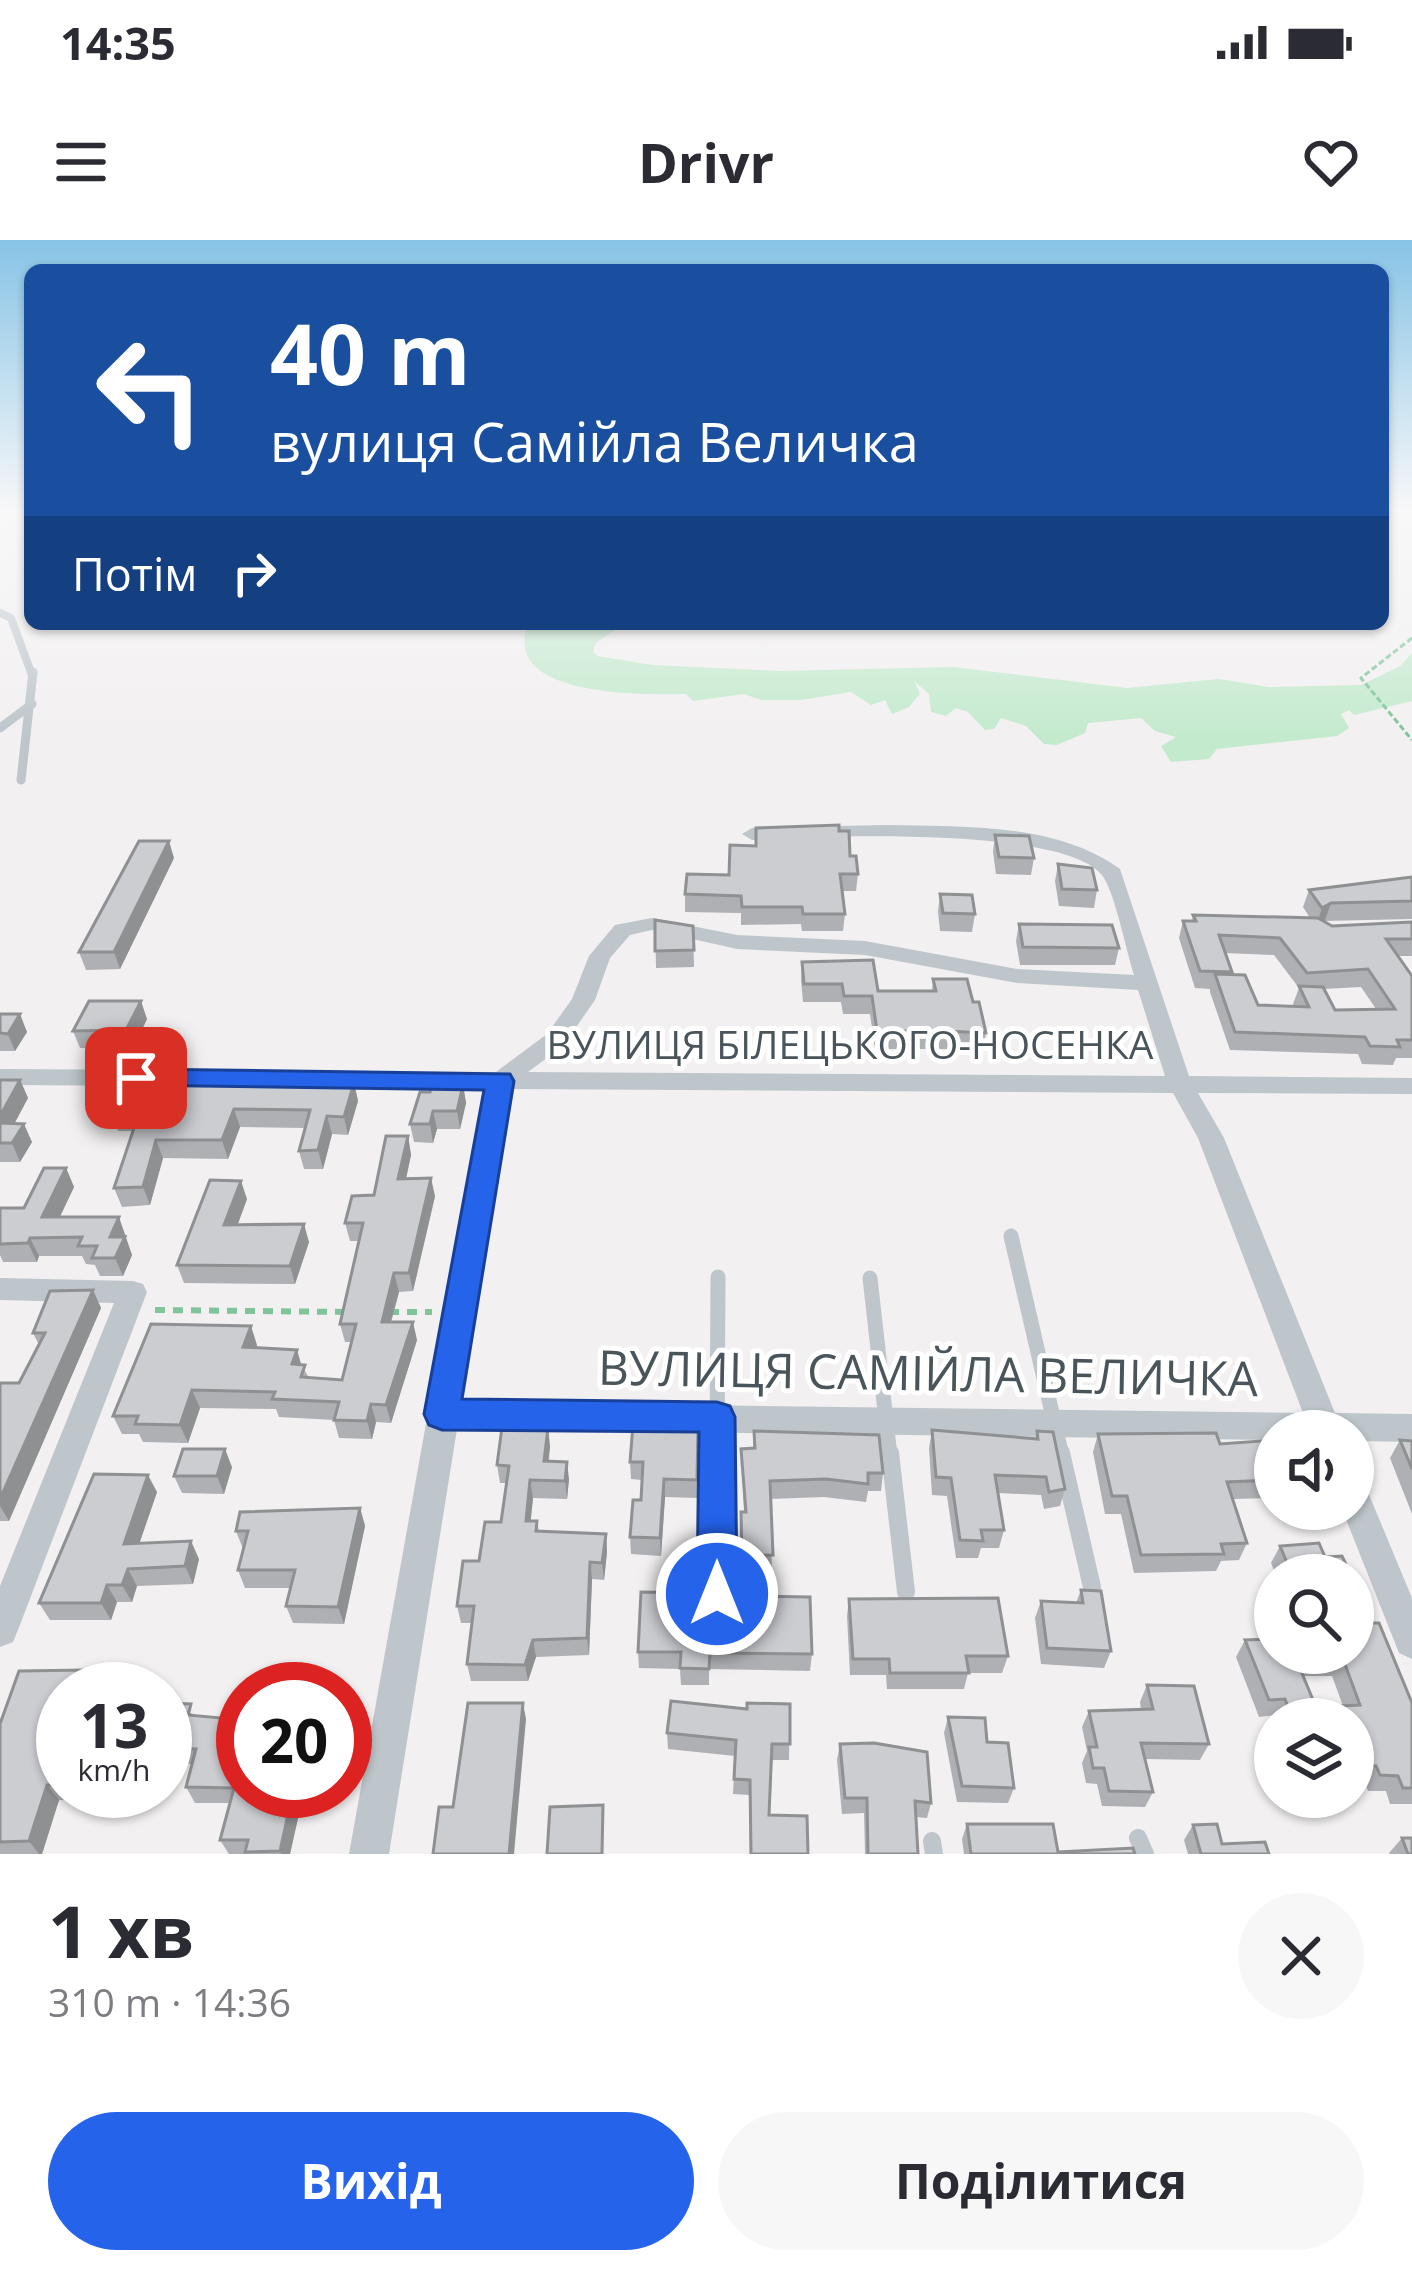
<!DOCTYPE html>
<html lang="uk">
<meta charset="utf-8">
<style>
:root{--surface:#fff;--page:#f7f7f7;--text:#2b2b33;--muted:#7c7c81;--accent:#2563eb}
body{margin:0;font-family:"Open Sans",sans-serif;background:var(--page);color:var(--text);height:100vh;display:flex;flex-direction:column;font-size:45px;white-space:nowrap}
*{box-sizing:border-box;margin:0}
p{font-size:39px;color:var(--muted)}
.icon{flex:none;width:66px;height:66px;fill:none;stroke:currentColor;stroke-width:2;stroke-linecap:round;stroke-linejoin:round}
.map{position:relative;height:1614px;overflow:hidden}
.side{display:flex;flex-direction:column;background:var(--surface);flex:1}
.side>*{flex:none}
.top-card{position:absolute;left:24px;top:24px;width:1365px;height:366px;border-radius:18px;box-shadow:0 3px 9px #0004;background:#1a4fa0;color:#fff;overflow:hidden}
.tools{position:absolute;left:1254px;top:1170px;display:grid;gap:24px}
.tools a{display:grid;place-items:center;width:120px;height:120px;border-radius:50%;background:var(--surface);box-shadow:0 3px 9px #0004;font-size:60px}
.speed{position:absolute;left:36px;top:1422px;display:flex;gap:24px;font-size:60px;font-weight:700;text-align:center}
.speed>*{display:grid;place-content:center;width:156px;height:156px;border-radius:50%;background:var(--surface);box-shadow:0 3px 9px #0004;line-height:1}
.speed small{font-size:30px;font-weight:400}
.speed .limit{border:18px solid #d22;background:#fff;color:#111}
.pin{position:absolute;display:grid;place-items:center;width:102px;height:102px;color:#fff;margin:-51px;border-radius:24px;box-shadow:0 6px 18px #0006}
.me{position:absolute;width:132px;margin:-66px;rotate:0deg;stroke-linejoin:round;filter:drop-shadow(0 0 9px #0008)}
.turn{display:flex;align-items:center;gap:42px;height:252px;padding:0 48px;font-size:54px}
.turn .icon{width:156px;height:156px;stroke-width:2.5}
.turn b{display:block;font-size:84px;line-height:102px}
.then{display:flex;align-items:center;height:114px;padding:0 48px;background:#0003;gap:24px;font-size:45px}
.round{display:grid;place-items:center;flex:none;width:126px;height:126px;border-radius:63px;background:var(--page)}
.overview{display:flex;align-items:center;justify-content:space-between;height:204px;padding:0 48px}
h1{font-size:72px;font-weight:700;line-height:90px}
.action{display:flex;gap:24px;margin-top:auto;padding:24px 48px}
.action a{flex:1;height:138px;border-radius:72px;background:var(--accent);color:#fff;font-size:48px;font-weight:700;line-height:138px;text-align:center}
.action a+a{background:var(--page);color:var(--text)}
.status{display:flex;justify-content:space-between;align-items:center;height:84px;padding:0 60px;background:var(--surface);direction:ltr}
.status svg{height:33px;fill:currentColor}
header{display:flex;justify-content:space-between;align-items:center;height:156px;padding:0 48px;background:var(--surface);font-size:54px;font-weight:700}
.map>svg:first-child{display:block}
.green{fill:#c4eace}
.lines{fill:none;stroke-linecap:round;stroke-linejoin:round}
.path-far1{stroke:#80c49a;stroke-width:3;stroke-dasharray:6 3;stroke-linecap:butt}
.path{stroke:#80c49a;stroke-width:6;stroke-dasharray:10 8;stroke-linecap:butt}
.service-far3{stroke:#bec6cb;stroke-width:8}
.service-far2{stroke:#bec6cb;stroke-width:9}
.service-far1{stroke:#bec6cb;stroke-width:15}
.service{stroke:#bec6cb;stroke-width:18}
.minor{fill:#bec6cb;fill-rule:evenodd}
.wall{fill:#afb0b4;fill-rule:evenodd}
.shaded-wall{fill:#8e9092}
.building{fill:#cbcdd1;stroke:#8e9092;stroke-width:3;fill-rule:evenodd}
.route{fill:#2563eb;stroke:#184099;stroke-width:3}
.labels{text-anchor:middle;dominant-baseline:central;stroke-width:10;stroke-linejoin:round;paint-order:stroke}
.street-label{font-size:39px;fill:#4a555b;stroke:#fff}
.near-street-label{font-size:48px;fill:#4a555b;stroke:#fff}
</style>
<div class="status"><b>14:35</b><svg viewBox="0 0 49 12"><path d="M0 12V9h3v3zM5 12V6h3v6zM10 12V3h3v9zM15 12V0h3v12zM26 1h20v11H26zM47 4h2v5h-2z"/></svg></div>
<header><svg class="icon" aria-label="menu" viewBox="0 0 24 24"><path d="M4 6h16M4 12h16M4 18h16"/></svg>Drivr<svg class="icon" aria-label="heart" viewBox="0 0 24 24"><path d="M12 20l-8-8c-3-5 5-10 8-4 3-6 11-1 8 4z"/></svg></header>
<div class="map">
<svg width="1412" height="1614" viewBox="0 0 1412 1614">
<rect width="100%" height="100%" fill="#f2f0f1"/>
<path class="green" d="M538,384H624L596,403L593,412L598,416L652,425L780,431L953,427L1127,448L1219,439L1268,447L1361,445L1400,426L1412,413V461L1354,475L1349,470L1341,474L1349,488L1337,496L1217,509L1209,519L1171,522L1161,506L1176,497L1155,491L1141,478L1088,483L1085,493L1057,505L1044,504L1026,486L1001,478L994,489L985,490L968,472L956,468L946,476L931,472L929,454L915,442L920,454L909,467L892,474L885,460L871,465L851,452L801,460H761L744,454L693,461L686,454C646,455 508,457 526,391Z"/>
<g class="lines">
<path class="path-far1" d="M1412,398L1361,438L1412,500"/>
<g class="path">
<path d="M155,1070L348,1072"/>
<path d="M389,1072H432"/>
</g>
<path class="service-far3" d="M0,373L11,378L32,435"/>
<g class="service-far2">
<path d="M0,488L32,464"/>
<path d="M21,540L33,432"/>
</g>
<g class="service-far1">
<path d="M1011,996L1062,1216"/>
<path d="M870,1038L890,1216"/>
<path d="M717,1216L718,1037"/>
</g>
<g class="service">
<path d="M890,1213L906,1352"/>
<path d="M1061,1213L1092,1347"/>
<path d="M717,1353V1213"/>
<path d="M1138,1598L1145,1614"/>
<path d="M932,1601L934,1614"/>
</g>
<g class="minor">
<path d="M885,585C962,587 1055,582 1120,629L1189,836L1412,838V854L1198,853L1224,898L1335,1173L1412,1174V1202L1353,1201V1191H1275V1200L457,1189L389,1614H349L486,848L0,845V829L496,832L547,794L572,759L589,716L615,685L652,678L737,695L865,701L1017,729L1134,735C1126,710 1116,658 1104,638C1072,585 813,596 752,600L742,594L752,588ZM652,690L737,709L865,715L1017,743L1138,750L1165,836L528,832L563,806L595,760L610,718L630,695ZM511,849L1173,853L1198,898L1303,1173L461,1162Z"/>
<path d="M0,1038L133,1041L143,1044L147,1052L18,1390L13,1402L0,1407V1346L114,1063L0,1060Z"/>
<path d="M1353,1241L1365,1245L1412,1358V1419L1399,1413L1342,1269H1353Z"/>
</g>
</g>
<g class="wall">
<path d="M839,591L858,634L856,651H842L845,674L843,691H802L801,684L741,685V673L685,672V654Z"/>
<path d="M995,595L1034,618L1031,635L996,634L993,612Z"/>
<path d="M174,618L120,729L86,730L79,712Z"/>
<path d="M1058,624L1097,650L1094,668L1059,666L1055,641Z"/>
<path d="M1412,637V679L1323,681L1332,686L1412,682V716H1398L1412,736V818H1396L1393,825L1362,824L1358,814L1230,810L1210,752V749L1195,748L1179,698L1183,681H1192L1193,675L1310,678L1303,667L1309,650ZM1225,713L1274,715L1299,748L1293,764L1294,766L1258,765L1231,735ZM1361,747L1376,769L1335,770L1324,749Z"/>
<path d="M940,654L975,674L972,692L940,691L938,671Z"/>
<path d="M655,680L693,686L694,727L656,728Z"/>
<path d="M1019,684L1119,708L1115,725H1020L1016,701Z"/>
<path d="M802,722L878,751H932L933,739L973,762L986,793L983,811L943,809H875L870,774H843L841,762H803L801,740Z"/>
<path d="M0,774L27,792L15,811H0Z"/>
<path d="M147,779L133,808H80L73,791Z"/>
<path d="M0,840H20L28,858L14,884L32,902L20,922H0Z"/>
<path d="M354,843L358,861L348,895L332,894L323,929H304L299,911L305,888L240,887L228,919L163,918L150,965L122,967L114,948L133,891H118L111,873Z"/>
<path d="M463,845L466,863L460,889H437L433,903L414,902L410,884L430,852Z"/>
<path d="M408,896L411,915L406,939L435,956L413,1051L399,1052L391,1082L417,1100L391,1183L376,1182L372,1199L339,1198L334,1180L279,1177L276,1169L200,1168L188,1203L143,1202L139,1194H122L113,1176L257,1105L256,1107L297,1110L301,1124L309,1138L342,1140L351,1102H345L340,1084L359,1001H350L345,983L374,955Z"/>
<path d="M66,928L74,947L60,977L127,995L125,998L132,1015L123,1036H100L95,1025L86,1024L82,1016H39L37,1022H3L0,1015V968H24Z"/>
<path d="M247,959L237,985L309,1002L295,1044L184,1043L177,1025Z"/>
<path d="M93,1050L101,1068L9,1281H0V1143H19L39,1105L33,1093Z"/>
<path d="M698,1186L697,1258L665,1257L661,1316L631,1314L630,1297L641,1260L642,1240L631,1239L630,1222Z"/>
<path d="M932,1190L1035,1199L1037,1191L1065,1249L1060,1266L1044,1269L1041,1255L998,1253L1004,1290L999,1308H981L978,1318H956L947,1256L932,1255L929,1208Z"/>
<path d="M754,1191L883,1233L881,1251H868L866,1262L824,1257L770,1259L772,1333H742L741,1272H744L741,1209L753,1208Z"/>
<path d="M1098,1194L1220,1204L1275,1200V1258L1233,1259L1247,1303L1239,1320L1221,1321L1216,1331L1134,1333L1121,1274H1105L1093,1212Z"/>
<path d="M1400,1200L1412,1201V1274L1390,1218Z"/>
<path d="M550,1206L549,1221L569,1239L567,1259L533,1258L530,1281H537L539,1292L606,1294L607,1312L604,1340L592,1339L589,1415L536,1417L528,1441H471L467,1424L472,1383H461L457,1366L501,1282L506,1243H500L497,1225Z"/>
<path d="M232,1227L224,1254L182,1253L174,1236Z"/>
<path d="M157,1252L139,1304L199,1319L193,1344L137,1346L132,1362H117L111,1380H50L39,1363Z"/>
<path d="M360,1268L365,1286L344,1384L293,1383L286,1366L291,1348H245L238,1330L243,1309L236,1291Z"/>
<path d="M1295,1269H1344L1336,1284H1300Z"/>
<path d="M1280,1306L1325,1317L1351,1335H1276L1271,1323Z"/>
<path d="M1081,1350L1111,1411L1104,1428L1041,1424L1035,1378L1041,1361L1076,1363Z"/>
<path d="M849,1359L1008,1416L1002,1433H968L964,1449H887L886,1435H850L847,1376Z"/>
<path d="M694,1367L812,1414L810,1431L709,1429V1445H681L680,1429L639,1428L638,1412Z"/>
<path d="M1245,1400L1353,1413L1412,1463V1564H1390L1386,1551H1368L1364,1541L1355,1542L1353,1535V1479H1276L1275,1475L1259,1477L1236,1417ZM1303,1436H1332L1343,1466L1316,1467Z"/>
<path d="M86,1430L97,1446L96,1449H63V1499L59,1511H63V1551H124L121,1562L59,1560L42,1614H0V1484L19,1431Z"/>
<path d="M1147,1445L1209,1504L1200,1520L1145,1519L1153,1552L1145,1567L1102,1566L1097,1544L1086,1543L1082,1523L1087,1511L1082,1487L1089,1471L1141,1469L1140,1462Z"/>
<path d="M671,1461L747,1469V1463L790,1464L789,1520H771L769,1575L807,1576L808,1614H750L749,1555L733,1554L735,1516L668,1509L667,1493Z"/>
<path d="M165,1463L198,1476L243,1551H304L290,1614H229L220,1600L230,1563H195L186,1547L192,1524H165Z"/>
<path d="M948,1477L987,1502L1014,1548L1008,1563L957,1562L944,1493Z"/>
<path d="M840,1504L931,1563L927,1578L916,1577L918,1614H865L864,1573L842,1574L837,1520Z"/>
<path d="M967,1584L1058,1612L1135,1614H964L962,1599Z"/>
<path d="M1193,1585L1222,1604L1269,1614H1188L1184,1600Z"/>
<path d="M1402,1598L1412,1614H1390L1389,1613Z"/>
</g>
<g class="shaded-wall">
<path d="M169,601L174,618L120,729L114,712Z"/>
<path d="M1331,663L1325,680L1316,686L1322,668Z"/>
<path d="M141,761L147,779L133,808L126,790Z"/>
<path d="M20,774L27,792L15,811L8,794Z"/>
<path d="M20,840L28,858L5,901L0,891V876Z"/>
<path d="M354,843L358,861L348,895L344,877Z"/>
<path d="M463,845L466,863L460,889L457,871Z"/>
<path d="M234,869L240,887L228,919L222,900Z"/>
<path d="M433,871L437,889L433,903L430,884Z"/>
<path d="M327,876L332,894L323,929L318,910Z"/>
<path d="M24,884L32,902L20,922L12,903Z"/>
<path d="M408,896L411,915L402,957L398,939Z"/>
<path d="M156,900L163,918L150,965L143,947Z"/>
<path d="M66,928L74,947L51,995L42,977Z"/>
<path d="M431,938L435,956L413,1051L409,1033Z"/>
<path d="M241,941L247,959L231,1003L224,985Z"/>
<path d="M119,977L132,1015L123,1036L115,1018L110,997Z"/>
<path d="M304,984L309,1002L295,1044L290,1026Z"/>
<path d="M30,998L39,1016L37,1022L28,1003Z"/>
<path d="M394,1033L399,1052L386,1100L382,1082Z"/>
<path d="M93,1050L101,1068L9,1281L0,1266V1259Z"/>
<path d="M413,1082L417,1100L391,1183L386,1165Z"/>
<path d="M251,1086L257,1105L250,1125L243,1107Z"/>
<path d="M297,1110L302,1128L292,1124Z"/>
<path d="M192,1150L200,1168L188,1203L180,1185Z"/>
<path d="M371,1164L376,1182L372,1199L367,1181Z"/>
<path d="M548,1188L550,1206L546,1239L544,1221Z"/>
<path d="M225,1209L232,1227L224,1254L217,1236Z"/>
<path d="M567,1222L569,1239L567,1259L565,1241Z"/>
<path d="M148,1235L157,1252L133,1322L124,1304Z"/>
<path d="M664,1239L665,1257L661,1316L660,1298Z"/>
<path d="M530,1240L533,1258L529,1298L526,1281Z"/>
<path d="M360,1268L365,1286L344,1384L338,1367Z"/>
<path d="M606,1294L607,1312L604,1340L602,1323Z"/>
<path d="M191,1301L199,1319L193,1344L185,1326Z"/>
<path d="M590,1322L592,1339L589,1415L587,1398Z"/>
<path d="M128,1329L137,1346L132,1362L122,1345Z"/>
<path d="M107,1345L117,1362L111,1380L101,1363Z"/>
<path d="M533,1400L536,1417L528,1441L525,1425Z"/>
<path d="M86,1430L97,1446L96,1449H80Z"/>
<path d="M302,1435L308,1449H299Z"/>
<path d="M523,1463L526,1479L514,1614H509Z"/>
<path d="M56,1470L63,1479V1499L54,1526L43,1510Z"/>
<path d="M47,1545L59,1560L42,1614H39L29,1601Z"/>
<path d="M113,1551H124L121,1562Z"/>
<path d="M293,1551H304L290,1614H281L280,1611Z"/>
</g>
<g class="building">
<path d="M839,585V591H849L850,616H856L858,634H840L845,674H803L802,667H742L741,656L685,654L687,634L729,635L730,605L756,606V588Z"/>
<path d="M995,595L1029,596L1034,618L999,617Z"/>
<path d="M139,601H169L114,712H79Z"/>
<path d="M1058,624L1092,628L1097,650L1062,649Z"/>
<path d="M1412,637V661L1331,663L1322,668L1309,650Z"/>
<path d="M940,654L972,655L975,674L943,673Z"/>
<path d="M1193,675L1318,678L1332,686L1412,682V699H1386L1412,736V800H1397L1400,807L1370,806L1365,797L1235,792L1215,734L1245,735L1258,765L1309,767L1299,746L1323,747L1335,770L1395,769L1368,729L1307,733L1280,698L1219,695L1232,732L1200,731L1183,681H1196Z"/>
<path d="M655,680L693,686L694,710L655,711Z"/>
<path d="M1019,684L1112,685L1119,708L1023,707Z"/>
<path d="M873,720L878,751H936L933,739H967L973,762H979L986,793L945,791H877L872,756H844L842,744H804L802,722Z"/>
<path d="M89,761H141L126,790L73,791Z"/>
<path d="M0,774H20L8,794L0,793Z"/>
<path d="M232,838L354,843L344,877L327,876L318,910L299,911L310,870L234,869L222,900H156L143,947L114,948L139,873H111V864L122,842L230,843Z"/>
<path d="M0,840H20L0,876Z"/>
<path d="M432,844L463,845L457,871H433L430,884H410L420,852H430Z"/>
<path d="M0,883L24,884L12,903H0Z"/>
<path d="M386,896H408L398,939L431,938L409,1033H394L382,1082H413L386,1165L371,1164L367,1181L334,1180L339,1162L272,1159L275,1152L192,1150L180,1185L135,1184L138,1176H113L151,1084L251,1086L243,1107L297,1110L292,1124L305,1125L301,1137L342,1140L356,1084H340L363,983H345L352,956L374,955Z"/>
<path d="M44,928H66L42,977H119L110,997H125L115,1018H92L97,1006H78L82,997L30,998L28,1003L0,1004V968H24Z"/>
<path d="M210,940L241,941L224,985L304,984L290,1026L177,1025Z"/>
<path d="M93,1050L0,1259V1143H19L45,1093H33L50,1051Z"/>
<path d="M633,1185L698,1186L697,1240L664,1239L660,1298L630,1297L633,1260H641L643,1222H630Z"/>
<path d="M502,1187L548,1188L544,1221L567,1222L565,1241L530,1240L526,1281H537L536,1291L606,1294L602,1323L590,1322L587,1398L533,1400L525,1425L467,1424L474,1366H457L463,1321H479L485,1282H501L509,1226L497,1225Z"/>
<path d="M932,1190L1038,1199L1037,1191L1053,1192L1065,1249L1049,1252L1046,1237L995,1235L1004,1290H981L983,1301L960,1300L951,1238L936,1237Z"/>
<path d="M754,1191L879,1195L883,1233H868V1244L826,1239L770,1241L773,1315L742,1316L741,1272H746L741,1209L755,1208Z"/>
<path d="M1216,1193L1220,1204L1275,1200V1240L1227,1242L1247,1303L1221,1304L1224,1314L1141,1315L1127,1256H1112L1098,1194Z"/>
<path d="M1400,1200L1412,1201V1229Z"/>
<path d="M183,1209H225L217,1236H174Z"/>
<path d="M94,1234L148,1235L124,1304L191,1301L185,1326L128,1329L122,1345H107L101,1363H39Z"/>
<path d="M360,1268L338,1367L286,1366L295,1330H238L248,1291H236L240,1272Z"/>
<path d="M1319,1303L1325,1317L1342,1316L1351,1335H1303L1298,1324L1288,1325L1280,1306Z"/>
<path d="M1081,1350L1101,1351L1111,1411L1047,1408L1041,1361L1083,1363Z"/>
<path d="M641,1352L694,1353V1367L736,1368V1356L810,1357L812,1414L710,1413L709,1429L680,1428L681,1412H638Z"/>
<path d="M998,1358L1008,1416H966L969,1433H890L889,1419H853L849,1359Z"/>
<path d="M1353,1383H1379L1412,1463V1548H1403L1398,1536L1380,1535L1376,1526H1367L1363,1513H1353V1479H1292L1285,1459L1269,1460L1245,1400L1275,1399V1413H1353ZM1296,1419H1343L1360,1465L1316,1467Z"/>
<path d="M86,1430L80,1449H63V1469L56,1470L43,1510L63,1511V1545H47L29,1601L0,1602V1484L19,1431Z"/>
<path d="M302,1435L299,1449H278L282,1436Z"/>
<path d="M1147,1445L1194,1446L1209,1504L1141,1503L1153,1552L1109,1551L1104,1528H1093L1089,1507H1097L1089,1471L1153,1469Z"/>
<path d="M671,1461L747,1469V1463L790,1464V1504H772L769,1575L807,1576L808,1614H751L750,1540L734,1539L736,1500L667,1493Z"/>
<path d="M165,1463L191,1464L188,1475L243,1480V1551H293L280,1611L245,1612L248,1600H220L234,1548L186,1547L196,1509L165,1508Z"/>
<path d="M468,1463H523L509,1614H433L439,1567H453Z"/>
<path d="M948,1477L985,1478L987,1502L1008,1503L1014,1548L962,1546Z"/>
<path d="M874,1503L927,1512L931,1563L915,1561L918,1614H868L867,1558H845L840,1504Z"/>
<path d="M603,1565L602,1614H547L550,1567Z"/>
<path d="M967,1584H1053L1058,1612L1133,1608L1135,1614H971Z"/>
<path d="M1217,1584L1222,1604L1265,1602L1269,1614H1201L1193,1585Z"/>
<path d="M1402,1598H1412V1614H1408Z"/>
</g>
<linearGradient id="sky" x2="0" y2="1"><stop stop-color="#87c4e6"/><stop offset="0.55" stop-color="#f9f8f9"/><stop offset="1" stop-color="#f9f8f9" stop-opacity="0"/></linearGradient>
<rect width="1412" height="495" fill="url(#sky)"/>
<path class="route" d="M136,829L510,834L514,841L462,1159L717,1162L730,1166L735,1177L737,1354L731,1367L717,1373L703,1367L697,1354L699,1192L442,1190L429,1185L424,1174L484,850L126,845L122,838L126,832Z"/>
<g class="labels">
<g class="street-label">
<text x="850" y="803">ВУЛИЦЯ БІЛЕЦЬКОГО-НОСЕНКА</text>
</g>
<g class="near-street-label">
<text transform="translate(928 1132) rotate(1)">ВУЛИЦЯ САМІЙЛА ВЕЛИЧКА</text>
</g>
</g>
</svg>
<div class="tools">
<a><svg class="icon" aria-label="sound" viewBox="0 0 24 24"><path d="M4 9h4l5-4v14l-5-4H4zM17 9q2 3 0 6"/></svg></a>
<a><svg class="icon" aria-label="search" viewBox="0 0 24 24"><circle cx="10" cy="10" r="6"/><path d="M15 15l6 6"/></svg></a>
<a><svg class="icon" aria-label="layers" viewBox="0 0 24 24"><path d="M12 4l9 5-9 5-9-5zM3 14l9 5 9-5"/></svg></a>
</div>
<div class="speed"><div>13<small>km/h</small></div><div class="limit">20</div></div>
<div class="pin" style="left:136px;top:838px;background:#d93025"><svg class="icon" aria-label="arrive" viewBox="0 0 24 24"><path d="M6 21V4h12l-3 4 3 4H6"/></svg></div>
<svg class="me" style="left:717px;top:1354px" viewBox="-20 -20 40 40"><circle r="17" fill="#2563eb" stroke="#fff" stroke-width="3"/><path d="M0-11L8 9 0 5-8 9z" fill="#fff"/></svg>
<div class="top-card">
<div class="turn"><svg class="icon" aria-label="left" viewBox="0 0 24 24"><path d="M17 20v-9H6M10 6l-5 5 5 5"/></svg><div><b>40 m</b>вулиця Самійла Величка</div></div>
<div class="then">Потім<svg class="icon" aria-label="right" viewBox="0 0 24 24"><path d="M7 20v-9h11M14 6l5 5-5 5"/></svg></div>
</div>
</div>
<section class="side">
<div class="overview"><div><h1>1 хв</h1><p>310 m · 14:36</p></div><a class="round"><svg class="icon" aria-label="close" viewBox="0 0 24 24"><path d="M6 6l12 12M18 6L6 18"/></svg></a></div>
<div class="action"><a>Вихід</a><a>Поділитися</a></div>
</section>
